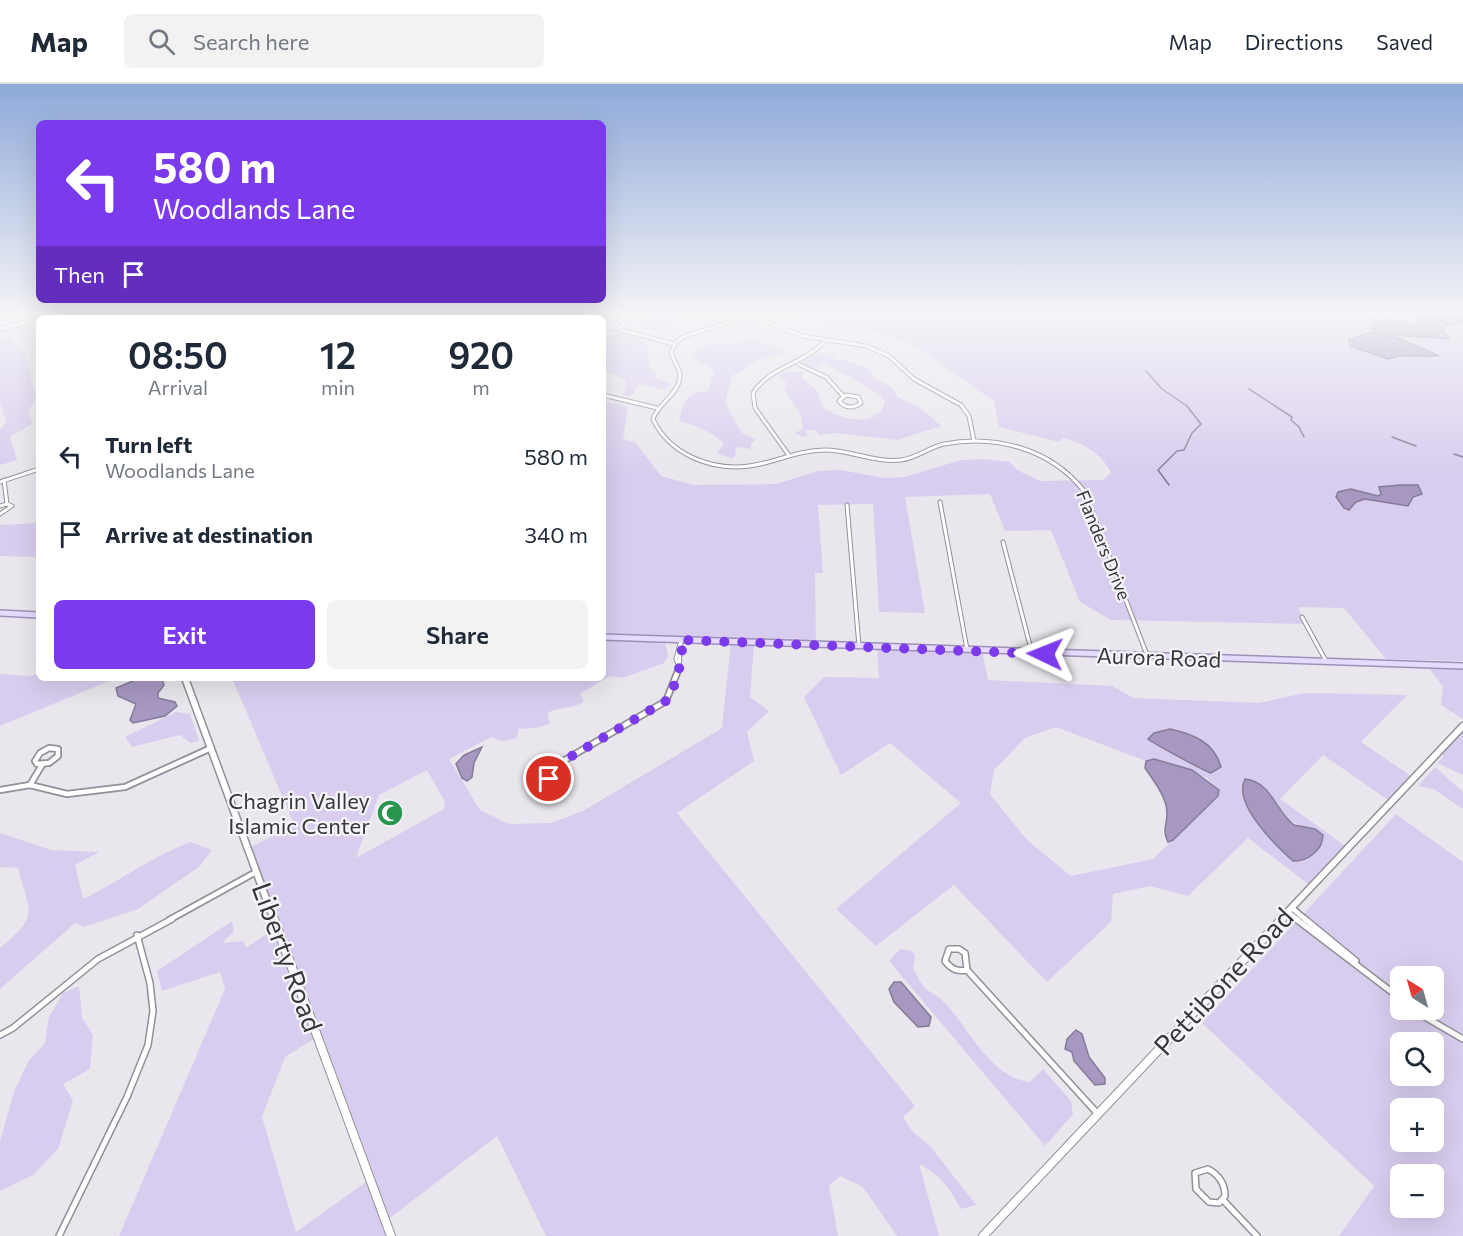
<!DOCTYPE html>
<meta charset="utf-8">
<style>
:root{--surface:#fff;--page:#f2f2f3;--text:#1f2937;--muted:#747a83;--line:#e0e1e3;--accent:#7c3aed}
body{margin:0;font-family:Commissioner,sans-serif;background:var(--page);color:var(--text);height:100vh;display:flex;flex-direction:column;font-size:22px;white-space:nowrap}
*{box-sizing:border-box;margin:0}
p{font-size:20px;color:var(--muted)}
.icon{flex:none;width:33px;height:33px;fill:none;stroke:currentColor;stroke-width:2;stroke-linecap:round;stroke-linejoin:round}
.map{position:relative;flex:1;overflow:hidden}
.sheet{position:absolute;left:36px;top:231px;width:570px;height:366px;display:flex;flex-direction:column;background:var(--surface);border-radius:9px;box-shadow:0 6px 24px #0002}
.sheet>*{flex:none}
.banner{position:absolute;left:36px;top:36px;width:570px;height:183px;border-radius:9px;box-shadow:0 6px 24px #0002;background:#7c3aed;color:#fff;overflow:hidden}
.needle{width:39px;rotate:323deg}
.controls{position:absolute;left:1390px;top:882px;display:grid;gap:12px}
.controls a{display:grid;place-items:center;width:54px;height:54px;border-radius:9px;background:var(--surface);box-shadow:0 6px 24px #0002;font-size:30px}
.pin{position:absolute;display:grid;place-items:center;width:51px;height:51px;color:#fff;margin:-26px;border:3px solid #fff;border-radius:50%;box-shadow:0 2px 6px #0007}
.me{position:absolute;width:66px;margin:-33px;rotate:272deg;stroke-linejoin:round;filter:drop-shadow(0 0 4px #0008)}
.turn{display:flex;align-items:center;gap:21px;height:126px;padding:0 18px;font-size:27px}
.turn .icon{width:78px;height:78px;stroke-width:2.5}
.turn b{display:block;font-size:42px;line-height:51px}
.then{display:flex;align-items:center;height:57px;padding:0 18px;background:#0003;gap:12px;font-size:22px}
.eta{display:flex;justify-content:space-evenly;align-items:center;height:102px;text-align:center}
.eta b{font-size:36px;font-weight:600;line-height:42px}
.button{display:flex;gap:12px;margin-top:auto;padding:12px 18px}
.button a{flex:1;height:69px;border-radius:9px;background:var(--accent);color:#fff;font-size:24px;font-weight:600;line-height:69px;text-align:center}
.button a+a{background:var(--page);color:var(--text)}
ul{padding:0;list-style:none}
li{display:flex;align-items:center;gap:18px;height:78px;padding:0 18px}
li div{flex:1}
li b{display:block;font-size:22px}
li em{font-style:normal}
header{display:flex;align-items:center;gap:36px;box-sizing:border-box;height:84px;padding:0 30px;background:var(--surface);border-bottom:2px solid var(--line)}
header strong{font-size:28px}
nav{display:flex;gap:33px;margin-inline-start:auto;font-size:21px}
.search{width:420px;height:54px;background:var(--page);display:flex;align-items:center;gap:15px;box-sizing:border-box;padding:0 21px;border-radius:9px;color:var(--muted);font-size:22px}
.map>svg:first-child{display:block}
.green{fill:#d9cdef;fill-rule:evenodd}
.water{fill:#a798c2;stroke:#857b99;stroke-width:1.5}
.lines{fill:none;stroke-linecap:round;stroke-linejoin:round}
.stream{stroke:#857b99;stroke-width:1.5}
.minor-far2-casing{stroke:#929096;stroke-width:5}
.minor-far1-casing{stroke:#929096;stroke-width:8}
.minor-casing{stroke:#929096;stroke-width:8}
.tertiary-far2-casing{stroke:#929096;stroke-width:6}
.tertiary-far1-casing{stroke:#929096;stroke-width:9}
.tertiary-casing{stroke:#929096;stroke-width:10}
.primary-casing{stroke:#9e91b8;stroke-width:8}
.minor-far2{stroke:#fff;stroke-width:3}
.minor-far1{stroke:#fff;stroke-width:4.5}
.minor{stroke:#fff;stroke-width:5}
.tertiary-far2{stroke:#fff;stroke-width:4}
.tertiary-far1{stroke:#fff;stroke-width:6}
.tertiary{stroke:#fff;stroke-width:8}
.primary{stroke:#e6dafe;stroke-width:5}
.route{stroke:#7c3aed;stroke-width:10;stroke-dasharray:0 18}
.labels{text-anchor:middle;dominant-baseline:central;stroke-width:4.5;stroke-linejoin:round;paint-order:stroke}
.far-street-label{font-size:18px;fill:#373639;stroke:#f6f5fb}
.street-label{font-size:22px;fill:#373639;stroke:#f6f5fb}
.poi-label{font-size:22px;fill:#373639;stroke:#f6f5fb;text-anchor:end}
.near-street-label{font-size:27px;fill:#373639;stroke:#f6f5fb}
</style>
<header>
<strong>Map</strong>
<div class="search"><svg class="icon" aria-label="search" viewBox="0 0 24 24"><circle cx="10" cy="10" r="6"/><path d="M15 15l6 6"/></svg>Search here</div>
<nav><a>Map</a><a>Directions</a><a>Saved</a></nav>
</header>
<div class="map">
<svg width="1463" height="1152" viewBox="0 0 1463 1152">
<rect width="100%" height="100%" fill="#e9e7ed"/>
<g class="green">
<path d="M149,228H270L267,234H145L140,230Z"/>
<path d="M460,228H609L611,229L610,232L583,229L572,234H460Z"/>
<path d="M651,228H719L702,232L686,230L655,247L644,244Z"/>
<path d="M791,228L1463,230V577L1386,575L1344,524L1298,523L1306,540L1111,536L1080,518L1051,446L1005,447L990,410L905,413L925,529L879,528L873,420L818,421L823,489H815L816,560L754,559L750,613L769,627L747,648L754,677L677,729L915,1022L903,1033L912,1047L931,1063L976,1121L961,1125C950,1105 940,1090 919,1080L939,1152H897L863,1103L840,1092L829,1102L838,1152H546L497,1052L386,1137L391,1152H119L225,905L220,888L162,907L157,887L232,837L234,847L222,859L243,857L246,864L277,843L248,765L294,740L232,594H603L604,317L628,323L623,355L635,358L661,392L694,401L776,400L818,387L840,386L885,394L905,393L961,376L985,375L1010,378L1017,386L1040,397L1103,396L1111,389C1103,370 1083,359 1063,354L1059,358L999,343L994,317C962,296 931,268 895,254C862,240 826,245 791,228ZM1371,248L1398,254L1438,271L1437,274L1420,271L1388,275L1350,262L1364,249ZM640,557L731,558L722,644L583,727L551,739L509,740L480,726L449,675L491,653L501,657L516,655L519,645L536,644L550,640L548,629C559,622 574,626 584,617L580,610L610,592L623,594L664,579L668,572L665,558ZM427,686L445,718L444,725L356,774L379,711ZM317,953L370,1095L296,1148L262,1033L285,973Z"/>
<path d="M622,249L647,258L650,285L656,289L654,294L671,299L664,306L640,300L630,313L622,311L626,304L625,296L603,285V253Z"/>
<path d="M10,253L13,260L24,268L36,313L28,328L32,340L10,353L17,376L0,381V345L6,339L0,317V256Z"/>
<path d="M751,255L784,268L757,277L732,292L725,319L742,349L756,355L750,361L752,365L739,363L735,366L736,372L731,374L717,369L724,360C714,348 693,341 679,337C683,320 688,305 707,308L714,290L709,280L700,279L693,270L714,259L730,260Z"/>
<path d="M818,268L836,273L832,276H846L871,286L874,294L891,303L898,313L923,326L941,342L897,356L836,349L820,351L814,346H806L807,352L803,353L795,349L803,345L801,331L784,305L787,299L778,291L786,288H803L802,294C820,309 815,302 823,323C839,336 880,345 885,317C874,304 841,289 825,279L812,286L803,281L802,278Z"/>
<path d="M39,439V473L0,472V441Z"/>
<path d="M877,563L982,567L988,596L1112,602L1134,614L1259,619L1305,609L1407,611L1361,658L1414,694L1391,718L1323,671L1280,715L1348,764L1312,803L1248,754L1188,812L1150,802L1113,810L1111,838L1047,898L954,801L876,862L836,825L961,719L890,659L841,691L804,613L824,593L879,594ZM1056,643L1146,677L1155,675L1207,694L1219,706L1218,711L1153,775L1071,792L1028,757L990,710L994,686L1025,654ZM1244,696C1264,697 1281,722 1289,737L1302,742L1293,777L1253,734L1242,700Z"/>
<path d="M1427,581L1463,582V635L1441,621L1443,603Z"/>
<path d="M39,589V594H116L0,642V590L30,592Z"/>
<path d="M176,628L190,630L199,657L191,659L180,651L132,663L125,653Z"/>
<path d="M1463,648V691L1437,679L1444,672L1439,668Z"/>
<path d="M1435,683L1463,708V725L1434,705L1418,702Z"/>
<path d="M1396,730L1463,778V1152H1339L1374,1102L1202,939ZM1401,892H1434V926H1401ZM1401,958H1434V992H1401ZM1401,1024H1434V1058H1401ZM1401,1090H1434V1124H1401Z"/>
<path d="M0,749L51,766L99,768L75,781L83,815C120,797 153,772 190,758L212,766L200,782L138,825L84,843L75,839L0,905V864C40,831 30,830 18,784L0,783Z"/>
<path d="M900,865L912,867L915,873L913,884C917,891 920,899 925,904C932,910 940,913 947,921C969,946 993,995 1030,998L1043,985L1071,1017L1073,1030L1045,1062L889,877Z"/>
<path d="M79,902L82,934L93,951L90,985L63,1000L73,1017L58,1065L33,1091L0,1107V1057L14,1008L28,978L45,959L49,933L63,909Z"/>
</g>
<g class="water">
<path d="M1420,228H1463V238L1447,241Z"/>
<path d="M1421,233L1443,242V249L1449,253L1447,255C1427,251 1386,255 1371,244L1386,235L1412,241L1418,239Z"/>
<path d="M1371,248L1398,254L1439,272H1400L1388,275L1350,262L1349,256Z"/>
<path d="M1400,401H1418L1422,410L1413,413L1408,422L1365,415L1356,418L1349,426L1344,424L1336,413L1338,408L1351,405L1378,412L1381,410L1379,403Z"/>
<path d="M140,594H162L164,601L158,609V614L175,618L177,622L165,632L133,639L130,636L136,620L118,612L116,604Z"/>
<path d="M1170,645C1193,650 1214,658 1221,683L1211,689C1204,687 1151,658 1148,655L1154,649Z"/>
<path d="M482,663L474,679L472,693L467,697L462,694L456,680L464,671Z"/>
<path d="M1154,675L1192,686L1219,706L1218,712L1173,756L1168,758C1162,746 1167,741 1167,729C1167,713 1153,696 1145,684L1146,677Z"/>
<path d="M1245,695C1272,698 1276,728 1294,741L1315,745L1323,751C1323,766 1307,778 1293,777C1276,762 1232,719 1245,695Z"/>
<path d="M894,898H901L931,933L929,942L918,943L894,918L889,905Z"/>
<path d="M1076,946L1082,950L1089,973L1105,994V1000L1095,1001L1074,977L1072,968L1065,965L1067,955Z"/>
</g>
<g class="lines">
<g class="stream">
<path d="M1337,228L1380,237"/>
<path d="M1146,287L1162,305L1187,322L1201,340L1192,349L1184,366L1177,367L1158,386L1169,401"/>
<path d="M1249,305L1292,333L1291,336L1299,343L1304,353"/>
<path d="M1392,353L1416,362"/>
<path d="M1454,370L1463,373"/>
</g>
<defs>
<g id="minor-far2">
<path d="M290,228L294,234"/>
<path d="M603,241L674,260"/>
<path d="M620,244L632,228"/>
<path d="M798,280L826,293L843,312"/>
<path d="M603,311L657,324"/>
<path d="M846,311L858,313L861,319C853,325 845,324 839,317Z"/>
<path d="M974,357L969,332L961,321L914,295L889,272L866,262L803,252L763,237L743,234L685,252L676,258L671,268C673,276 679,283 680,290C681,309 658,319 653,335C669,370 711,387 749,382C775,379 797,366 825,366C850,366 876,379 901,376C917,374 929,363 944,360C996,350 1051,365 1084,407L1147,571"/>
<path d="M788,370L755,324L753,309C770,282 805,280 826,256"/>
<path d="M0,398L39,385"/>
<path d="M940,418L967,565"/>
<path d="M847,421L859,562"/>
<path d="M0,422L7,420"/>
<path d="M0,430L12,422L7,420L4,396"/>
<path d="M1003,458L1032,569"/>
<path d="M1302,533L1326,577"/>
<path d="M678,580L676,575L681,556L679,585"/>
</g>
<g id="minor-far1">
<path d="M49,664L58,665V672L49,679L37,680L35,677L40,669Z"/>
<path d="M541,679L553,683L554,688L549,695L537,696L534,692L535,684Z"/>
<path d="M553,683L666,617L679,584"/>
<path d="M30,701L42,681"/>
<path d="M0,706L30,701L67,710L125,703L211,664"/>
<path d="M1292,824L1306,836"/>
<path d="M1288,828L1298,836"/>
<path d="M169,836L256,788"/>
</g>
<g id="minor">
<path d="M1296,835L1401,915"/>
<path d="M1305,835L1356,877"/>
<path d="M949,865H959L965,869L967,886C957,888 951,885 945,877Z"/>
<path d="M967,886L1097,1029"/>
<path d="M1413,926L1463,955"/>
<path d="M0,951L13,944L98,875L172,835"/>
<path d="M1208,1085C1219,1091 1225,1099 1225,1112L1219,1119L1209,1118L1196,1105L1195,1089Z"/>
<path d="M1223,1116L1257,1152"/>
<path d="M59,1152L127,1013L148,961L153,927L150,899L137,851"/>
</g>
<g id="tertiary-far2">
<path d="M44,234L67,228"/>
<path d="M0,245L39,235"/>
</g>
<g id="tertiary-far1">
<path d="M185,594L274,836"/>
<path d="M1280,836L1463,642"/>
</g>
<g id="tertiary">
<path d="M274,835L391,1152"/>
<path d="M983,1152L1282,835"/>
</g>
<g id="primary">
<path d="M0,529L39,531"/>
<path d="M603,553L1463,582"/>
</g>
</defs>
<use href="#minor-far2" class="minor-far2-casing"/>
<use href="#minor-far1" class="minor-far1-casing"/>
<use href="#minor" class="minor-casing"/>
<use href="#tertiary-far2" class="tertiary-far2-casing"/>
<use href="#tertiary-far1" class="tertiary-far1-casing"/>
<use href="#tertiary" class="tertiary-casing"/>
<use href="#primary" class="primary-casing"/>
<use href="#minor-far2" class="minor-far2"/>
<use href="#minor-far1" class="minor-far1"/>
<use href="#minor" class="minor"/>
<use href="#tertiary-far2" class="tertiary-far2"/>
<use href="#tertiary-far1" class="tertiary-far1"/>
<use href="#tertiary" class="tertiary"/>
<use href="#primary" class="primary"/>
</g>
<linearGradient id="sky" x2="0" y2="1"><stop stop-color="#8ea9d9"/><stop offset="0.59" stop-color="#f5f4f7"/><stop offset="1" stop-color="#f5f4f7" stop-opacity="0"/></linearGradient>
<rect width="1463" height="389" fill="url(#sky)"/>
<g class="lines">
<path class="route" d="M549,695L554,688L553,683L666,617C675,607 685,569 681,556L1045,570"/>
</g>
<defs>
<symbol id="mosque-disc" viewBox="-11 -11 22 22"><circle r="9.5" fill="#27954e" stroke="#f6f5fb"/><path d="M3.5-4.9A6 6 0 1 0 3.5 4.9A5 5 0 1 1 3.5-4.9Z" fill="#fff"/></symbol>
</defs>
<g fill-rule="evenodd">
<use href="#mosque-disc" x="375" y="714" width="30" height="30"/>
</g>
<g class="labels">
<g class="far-street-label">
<text transform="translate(1104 461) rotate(68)">Flanders Drive</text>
</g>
<g class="street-label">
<text transform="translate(1159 573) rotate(2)">Aurora Road</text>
</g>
<g class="poi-label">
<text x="370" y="716">Chagrin Valley<tspan x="370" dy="25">Islamic Center</tspan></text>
</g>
<g class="near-street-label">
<text transform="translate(288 873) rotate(70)">Liberty Road</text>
<text transform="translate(1223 897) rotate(-47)">Pettibone Road</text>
</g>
</g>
</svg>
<div class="controls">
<a><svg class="needle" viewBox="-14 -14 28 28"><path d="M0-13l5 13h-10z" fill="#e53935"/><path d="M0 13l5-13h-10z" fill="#747a83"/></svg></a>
<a><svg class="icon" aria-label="search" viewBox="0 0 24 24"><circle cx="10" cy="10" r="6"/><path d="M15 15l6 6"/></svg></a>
<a>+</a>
<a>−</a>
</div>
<div class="pin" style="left:549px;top:695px;background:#d93025"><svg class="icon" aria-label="arrive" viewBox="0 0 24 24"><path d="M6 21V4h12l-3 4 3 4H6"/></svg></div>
<svg class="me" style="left:1045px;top:570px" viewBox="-20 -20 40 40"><path d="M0-17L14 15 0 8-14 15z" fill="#7c3aed" stroke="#fff" stroke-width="4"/></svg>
<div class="banner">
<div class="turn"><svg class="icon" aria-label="left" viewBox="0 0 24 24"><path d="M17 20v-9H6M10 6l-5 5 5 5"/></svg><div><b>580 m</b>Woodlands Lane</div></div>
<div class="then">Then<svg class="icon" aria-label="arrive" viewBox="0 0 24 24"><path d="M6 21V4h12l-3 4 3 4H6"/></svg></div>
</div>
<section class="sheet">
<div class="eta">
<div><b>08:50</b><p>Arrival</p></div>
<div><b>12</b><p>min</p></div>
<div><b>920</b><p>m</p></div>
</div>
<ul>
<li><svg class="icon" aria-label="left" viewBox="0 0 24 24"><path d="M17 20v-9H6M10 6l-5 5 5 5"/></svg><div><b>Turn left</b><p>Woodlands Lane</p></div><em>580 m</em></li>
<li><svg class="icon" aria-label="arrive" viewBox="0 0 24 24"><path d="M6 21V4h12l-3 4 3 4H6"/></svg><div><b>Arrive at destination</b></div><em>340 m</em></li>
</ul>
<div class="button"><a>Exit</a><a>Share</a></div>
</section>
</div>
